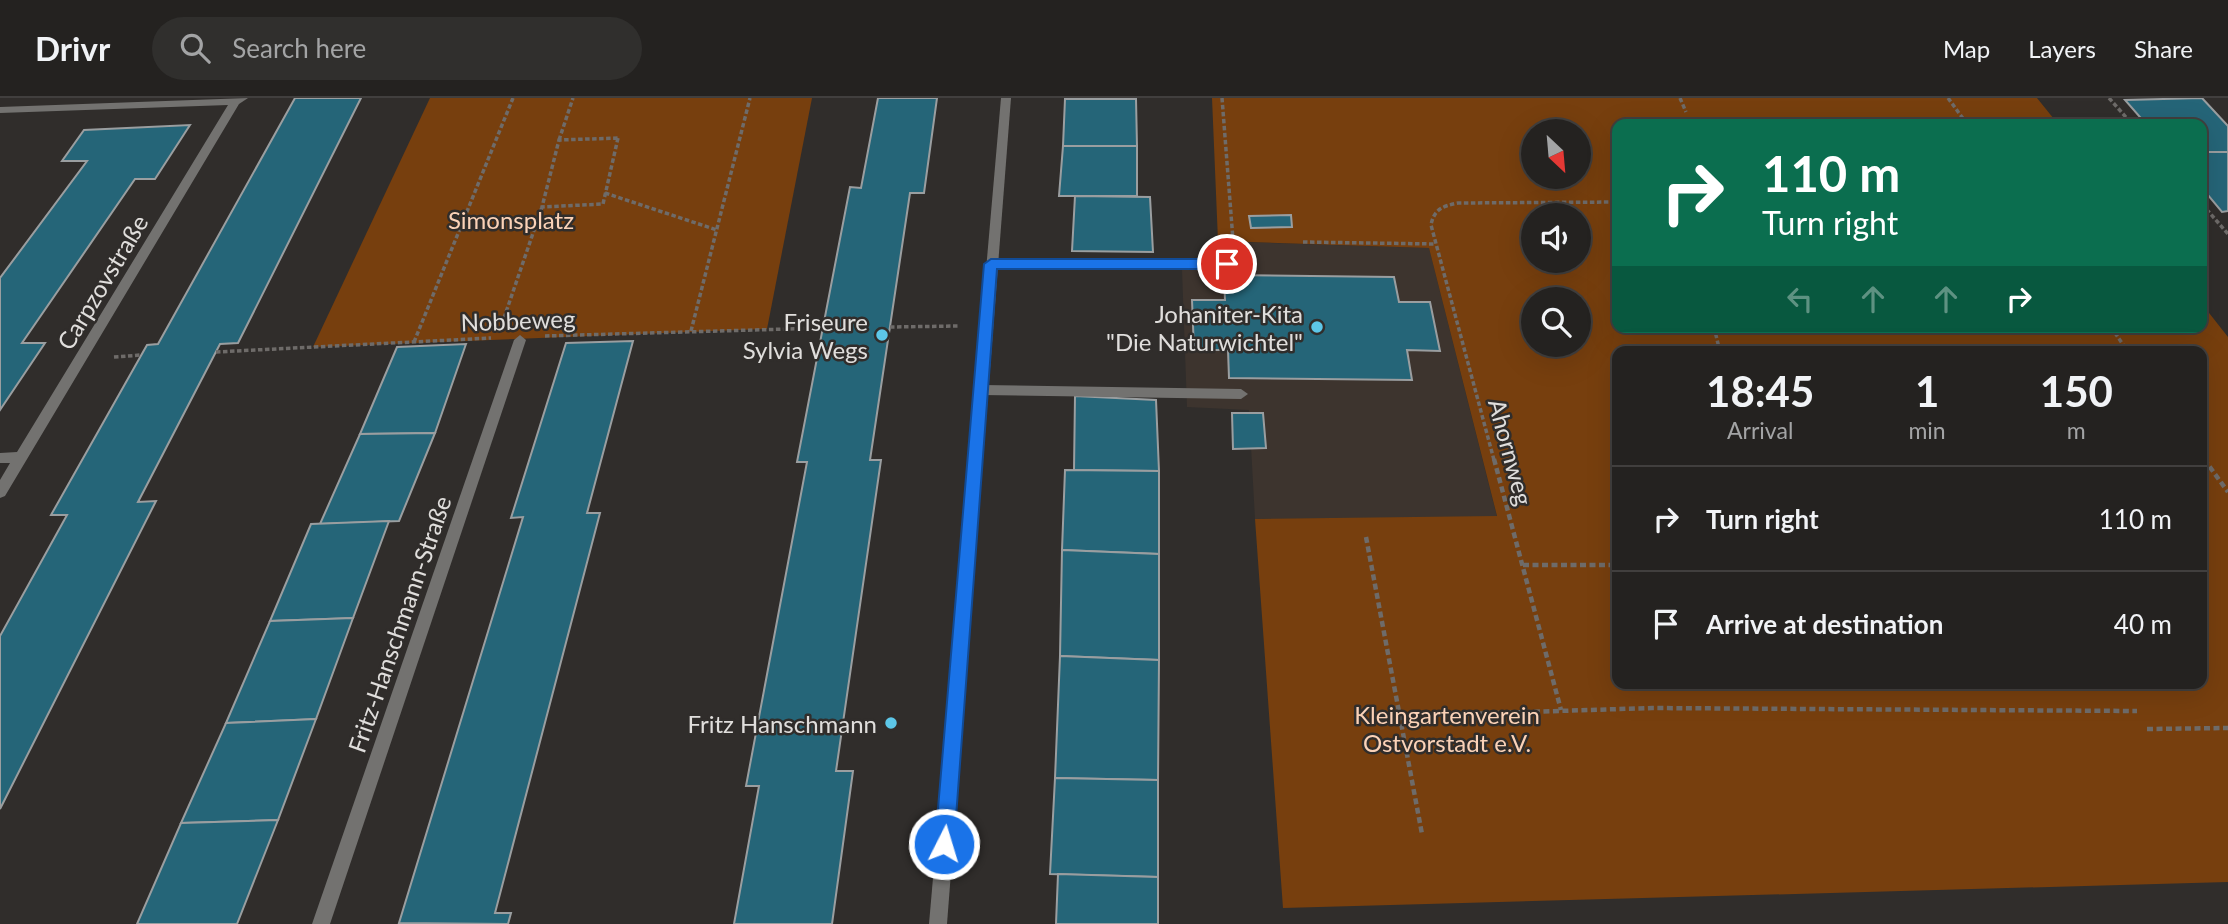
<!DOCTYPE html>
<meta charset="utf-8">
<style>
:root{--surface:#242220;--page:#302f2d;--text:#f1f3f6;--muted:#a3a4a5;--line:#413f3e}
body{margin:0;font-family:Lato,sans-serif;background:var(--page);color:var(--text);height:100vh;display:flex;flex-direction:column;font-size:26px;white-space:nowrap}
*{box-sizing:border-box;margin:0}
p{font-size:23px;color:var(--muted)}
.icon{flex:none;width:38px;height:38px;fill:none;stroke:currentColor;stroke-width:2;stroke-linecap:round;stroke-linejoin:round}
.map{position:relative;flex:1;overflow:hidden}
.side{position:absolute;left:1612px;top:248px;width:595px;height:343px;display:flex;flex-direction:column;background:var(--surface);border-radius:14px;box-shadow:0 7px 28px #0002,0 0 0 2px var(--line)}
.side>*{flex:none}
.top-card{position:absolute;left:1612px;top:21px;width:595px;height:214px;border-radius:14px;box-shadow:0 7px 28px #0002,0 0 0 2px var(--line);background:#0b6e4f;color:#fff;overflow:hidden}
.needle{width:46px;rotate:154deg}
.buttons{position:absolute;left:1521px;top:21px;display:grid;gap:14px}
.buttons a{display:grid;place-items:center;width:70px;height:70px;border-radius:50%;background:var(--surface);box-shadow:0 7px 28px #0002,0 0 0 2px var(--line);font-size:35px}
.pin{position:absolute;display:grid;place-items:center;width:60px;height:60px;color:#fff;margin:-30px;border:4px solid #fff;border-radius:50%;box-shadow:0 2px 7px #0007}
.me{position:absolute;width:77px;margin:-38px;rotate:5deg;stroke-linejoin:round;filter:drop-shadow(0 0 5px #0008)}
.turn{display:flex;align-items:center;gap:24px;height:147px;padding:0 35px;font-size:32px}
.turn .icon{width:91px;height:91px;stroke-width:2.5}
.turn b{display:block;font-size:49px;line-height:60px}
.lanes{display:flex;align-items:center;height:66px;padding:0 35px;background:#0003;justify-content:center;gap:35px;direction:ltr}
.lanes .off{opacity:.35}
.eta{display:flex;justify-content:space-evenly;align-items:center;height:119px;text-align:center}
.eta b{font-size:42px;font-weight:700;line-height:49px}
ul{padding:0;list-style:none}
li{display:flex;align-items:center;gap:21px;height:105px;padding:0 35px;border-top:2px solid var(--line)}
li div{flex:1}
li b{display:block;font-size:26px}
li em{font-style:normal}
header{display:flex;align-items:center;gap:42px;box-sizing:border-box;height:98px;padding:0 35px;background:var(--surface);border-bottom:2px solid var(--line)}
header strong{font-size:33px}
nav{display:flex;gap:38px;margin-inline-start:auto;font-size:24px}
.search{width:490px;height:63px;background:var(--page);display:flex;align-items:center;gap:18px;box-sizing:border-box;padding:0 24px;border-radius:38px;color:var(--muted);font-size:26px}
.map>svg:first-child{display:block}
.built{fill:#3d342e}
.green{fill:#773f0e;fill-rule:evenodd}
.building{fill:#256578;stroke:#9a9ea0;stroke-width:2}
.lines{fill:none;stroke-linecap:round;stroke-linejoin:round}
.path-far1{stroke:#6e6b69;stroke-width:3.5;stroke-dasharray:4.5 2.5;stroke-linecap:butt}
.path{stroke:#6e6b69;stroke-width:4.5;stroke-dasharray:6 3.5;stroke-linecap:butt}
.service{fill:#737270;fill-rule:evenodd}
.minor{fill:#737270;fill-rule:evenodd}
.tertiary{fill:#737270;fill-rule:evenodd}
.route{fill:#1a73e8;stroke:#114b97;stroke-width:2}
.poi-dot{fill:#5dc7e8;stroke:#302d2b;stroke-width:2.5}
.labels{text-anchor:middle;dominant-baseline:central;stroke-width:5;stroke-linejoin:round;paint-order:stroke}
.park-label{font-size:24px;fill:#fbd2b7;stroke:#302d2b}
.street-label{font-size:24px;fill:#e0dedc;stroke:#302d2b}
.poi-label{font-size:24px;fill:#e0dedc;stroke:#302d2b;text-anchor:end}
</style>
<header>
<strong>Drivr</strong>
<div class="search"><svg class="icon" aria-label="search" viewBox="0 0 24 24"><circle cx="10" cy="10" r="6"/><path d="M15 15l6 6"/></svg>Search here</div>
<nav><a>Map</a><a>Layers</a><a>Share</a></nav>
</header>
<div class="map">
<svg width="2228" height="826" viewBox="0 0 2228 826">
<rect width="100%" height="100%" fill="#302d2b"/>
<path class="built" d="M1242,144L1429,150L1497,419L1255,421L1249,312L1187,309L1182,172L1226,171Z"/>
<g class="green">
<path d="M430,0H812L767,231L313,249Z"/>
<path d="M1212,0H2037L2058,26H1617V229H2202V206L2228,239V784L1283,810L1255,421L1497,418L1429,150L1218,143ZM1533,33H1578V79H1533ZM1533,117H1578V163H1533ZM1533,201H1578V247H1533ZM1617,254H2202V586H1617Z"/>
</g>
<g class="building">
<path d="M295,0H361L238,245L220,246L138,404L156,403L0,711V538L67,417H51L147,247L158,246Z"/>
<path d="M878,0H937L924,95H910L870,362H881L836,673H853L832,826H734L759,688H746L807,364H797L850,89L861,90Z"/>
<path d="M2202,0L2228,28V54H2202V26H2146L2125,2Z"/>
<path d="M1065,1H1136L1137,48H1063Z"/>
<path d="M190,27L155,81H135L22,245H45L0,312V180L87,63H62L84,32Z"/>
<path d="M1063,48H1137V98H1059Z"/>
<path d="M2202,54H2228V113L2222,114L2202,90Z"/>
<path d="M1075,98L1150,99L1153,154L1072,153Z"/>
<path d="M1291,117L1292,129L1251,130L1249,118Z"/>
<path d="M1224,177L1394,179L1399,204H1430L1440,253L1407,252L1412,282L1229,280L1228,252H1194L1192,202H1225Z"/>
<path d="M633,243L587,415H600L495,815H511L508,826L399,825L523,419L511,420L566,245Z"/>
<path d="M466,246L435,335L360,336L397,249Z"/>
<path d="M1075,298L1156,302L1159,373L1074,372Z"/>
<path d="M1232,315H1263L1266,350L1233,351Z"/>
<path d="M435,335L399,423L320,426L360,336Z"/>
<path d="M1065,372L1159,373V456L1062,452Z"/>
<path d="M389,423L353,520L270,523L311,426Z"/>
<path d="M1062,452L1159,456V562L1060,558Z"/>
<path d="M353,520L316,621L226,625L270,523Z"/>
<path d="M1060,558L1159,562L1158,682L1055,680Z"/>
<path d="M316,621L278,722L181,725L226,625Z"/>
<path d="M1055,680L1158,682V779L1050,776Z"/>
<path d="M278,722L237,826H137L181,725Z"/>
<path d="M1058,776L1158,779V826H1056Z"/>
</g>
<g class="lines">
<g class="path-far1">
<path d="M1222,0L1233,142"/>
<path d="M1680,0L1686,14"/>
<path d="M1948,0L1967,26"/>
<path d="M2109,0L2132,26"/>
<path d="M618,40L603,106L542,109L559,42Z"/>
<path d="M559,42L573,0"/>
<path d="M605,95L717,132"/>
<path d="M2202,106L2228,136"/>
<path d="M1303,144L1436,146"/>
<path d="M504,220L542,109"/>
<path d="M890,229L958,228"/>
<path d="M1714,229L1720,254"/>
<path d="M2111,229L2128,254"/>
<path d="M691,233L750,0"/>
<path d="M545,238L823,230"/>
<path d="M414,244L513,0"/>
<path d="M216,254L491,240"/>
<path d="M114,259L141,257"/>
<path d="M2202,357L2206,362"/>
<path d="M1494,362L1431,127C1434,111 1443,108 1458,105L1617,104"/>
</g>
<g class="path">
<path d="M1494,361L1561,612"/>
<path d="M2204,361L2228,394"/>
<path d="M1366,439L1422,736"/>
<path d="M1523,467H1617"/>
<path d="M1401,618L1652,610L2137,613"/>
<path d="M2147,631L2228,630"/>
</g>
<g class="service">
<path d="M991,162H1227L1233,166L1227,170H991L985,166Z"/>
<path d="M982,287L1241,291L1248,296L1241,301L982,297L976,292Z"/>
</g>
<g class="minor">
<path d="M248,0L239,6L5,398L0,400V382L10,365H0V355L17,354L228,7L0,15V9Z"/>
<path d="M520,237L526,242L330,826H312L514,242Z"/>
</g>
<path class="tertiary" d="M1001,0H1011L947,826H929Z"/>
</g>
<path class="route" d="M991,161H1227L1234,166L1227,171H997L954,746L951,752L944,755L938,752L935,746L984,166Z"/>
<g class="poi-dot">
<circle cx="1317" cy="229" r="7"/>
<circle cx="882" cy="237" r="7"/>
<circle cx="891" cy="625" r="7"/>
</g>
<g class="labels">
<g class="park-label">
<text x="511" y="121">Simonsplatz</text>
<text x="1447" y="616">Kleingartenverein<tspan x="1447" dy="28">Ostvorstadt e.V.</tspan></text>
</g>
<g class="street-label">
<text transform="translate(102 184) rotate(-59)">Carpzovstraße</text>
<text transform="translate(518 222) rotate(-2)">Nobbeweg</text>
<text transform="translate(1511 354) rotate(75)">Ahornweg</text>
<text transform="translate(399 526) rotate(-71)">Fritz-Hanschmann-Straße</text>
</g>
<g class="poi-label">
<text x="1303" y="215">Johaniter-Kita<tspan x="1303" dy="28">"Die Naturwichtel"</tspan></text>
<text x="868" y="223">Friseure<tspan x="868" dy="28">Sylvia Wegs</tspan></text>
<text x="877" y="625">Fritz Hanschmann</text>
</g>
</g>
</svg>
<div class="buttons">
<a><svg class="needle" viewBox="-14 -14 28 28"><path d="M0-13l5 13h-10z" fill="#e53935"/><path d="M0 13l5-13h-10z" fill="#a3a4a5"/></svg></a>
<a><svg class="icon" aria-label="sound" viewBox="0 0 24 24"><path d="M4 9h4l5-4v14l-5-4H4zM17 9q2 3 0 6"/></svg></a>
<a><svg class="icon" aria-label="search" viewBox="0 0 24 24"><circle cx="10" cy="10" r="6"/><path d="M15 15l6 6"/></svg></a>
</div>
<div class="pin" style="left:1227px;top:166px;background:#d93025"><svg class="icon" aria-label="arrive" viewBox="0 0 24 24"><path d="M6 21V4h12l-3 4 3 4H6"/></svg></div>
<svg class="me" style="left:944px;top:746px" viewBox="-20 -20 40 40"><circle r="17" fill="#1a73e8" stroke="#fff" stroke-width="3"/><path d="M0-11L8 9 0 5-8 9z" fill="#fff"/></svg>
<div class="top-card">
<div class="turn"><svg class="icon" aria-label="right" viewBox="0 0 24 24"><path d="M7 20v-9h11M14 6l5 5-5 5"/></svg><div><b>110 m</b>Turn right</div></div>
<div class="lanes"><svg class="icon off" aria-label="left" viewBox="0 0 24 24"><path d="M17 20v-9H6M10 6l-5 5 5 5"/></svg><svg class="icon off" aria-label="ahead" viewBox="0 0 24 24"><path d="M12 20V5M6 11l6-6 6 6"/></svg><svg class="icon off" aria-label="ahead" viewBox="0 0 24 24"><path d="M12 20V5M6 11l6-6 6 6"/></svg><svg class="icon" aria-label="right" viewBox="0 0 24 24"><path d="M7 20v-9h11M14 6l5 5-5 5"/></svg></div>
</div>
<section class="side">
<div class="eta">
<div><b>18:45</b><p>Arrival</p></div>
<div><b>1</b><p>min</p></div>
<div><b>150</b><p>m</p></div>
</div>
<ul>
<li><svg class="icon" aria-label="right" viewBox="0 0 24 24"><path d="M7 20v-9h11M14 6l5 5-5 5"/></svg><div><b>Turn right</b></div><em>110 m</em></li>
<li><svg class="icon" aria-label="arrive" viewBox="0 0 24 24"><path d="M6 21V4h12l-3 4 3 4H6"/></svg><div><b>Arrive at destination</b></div><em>40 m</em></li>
</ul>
</section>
</div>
